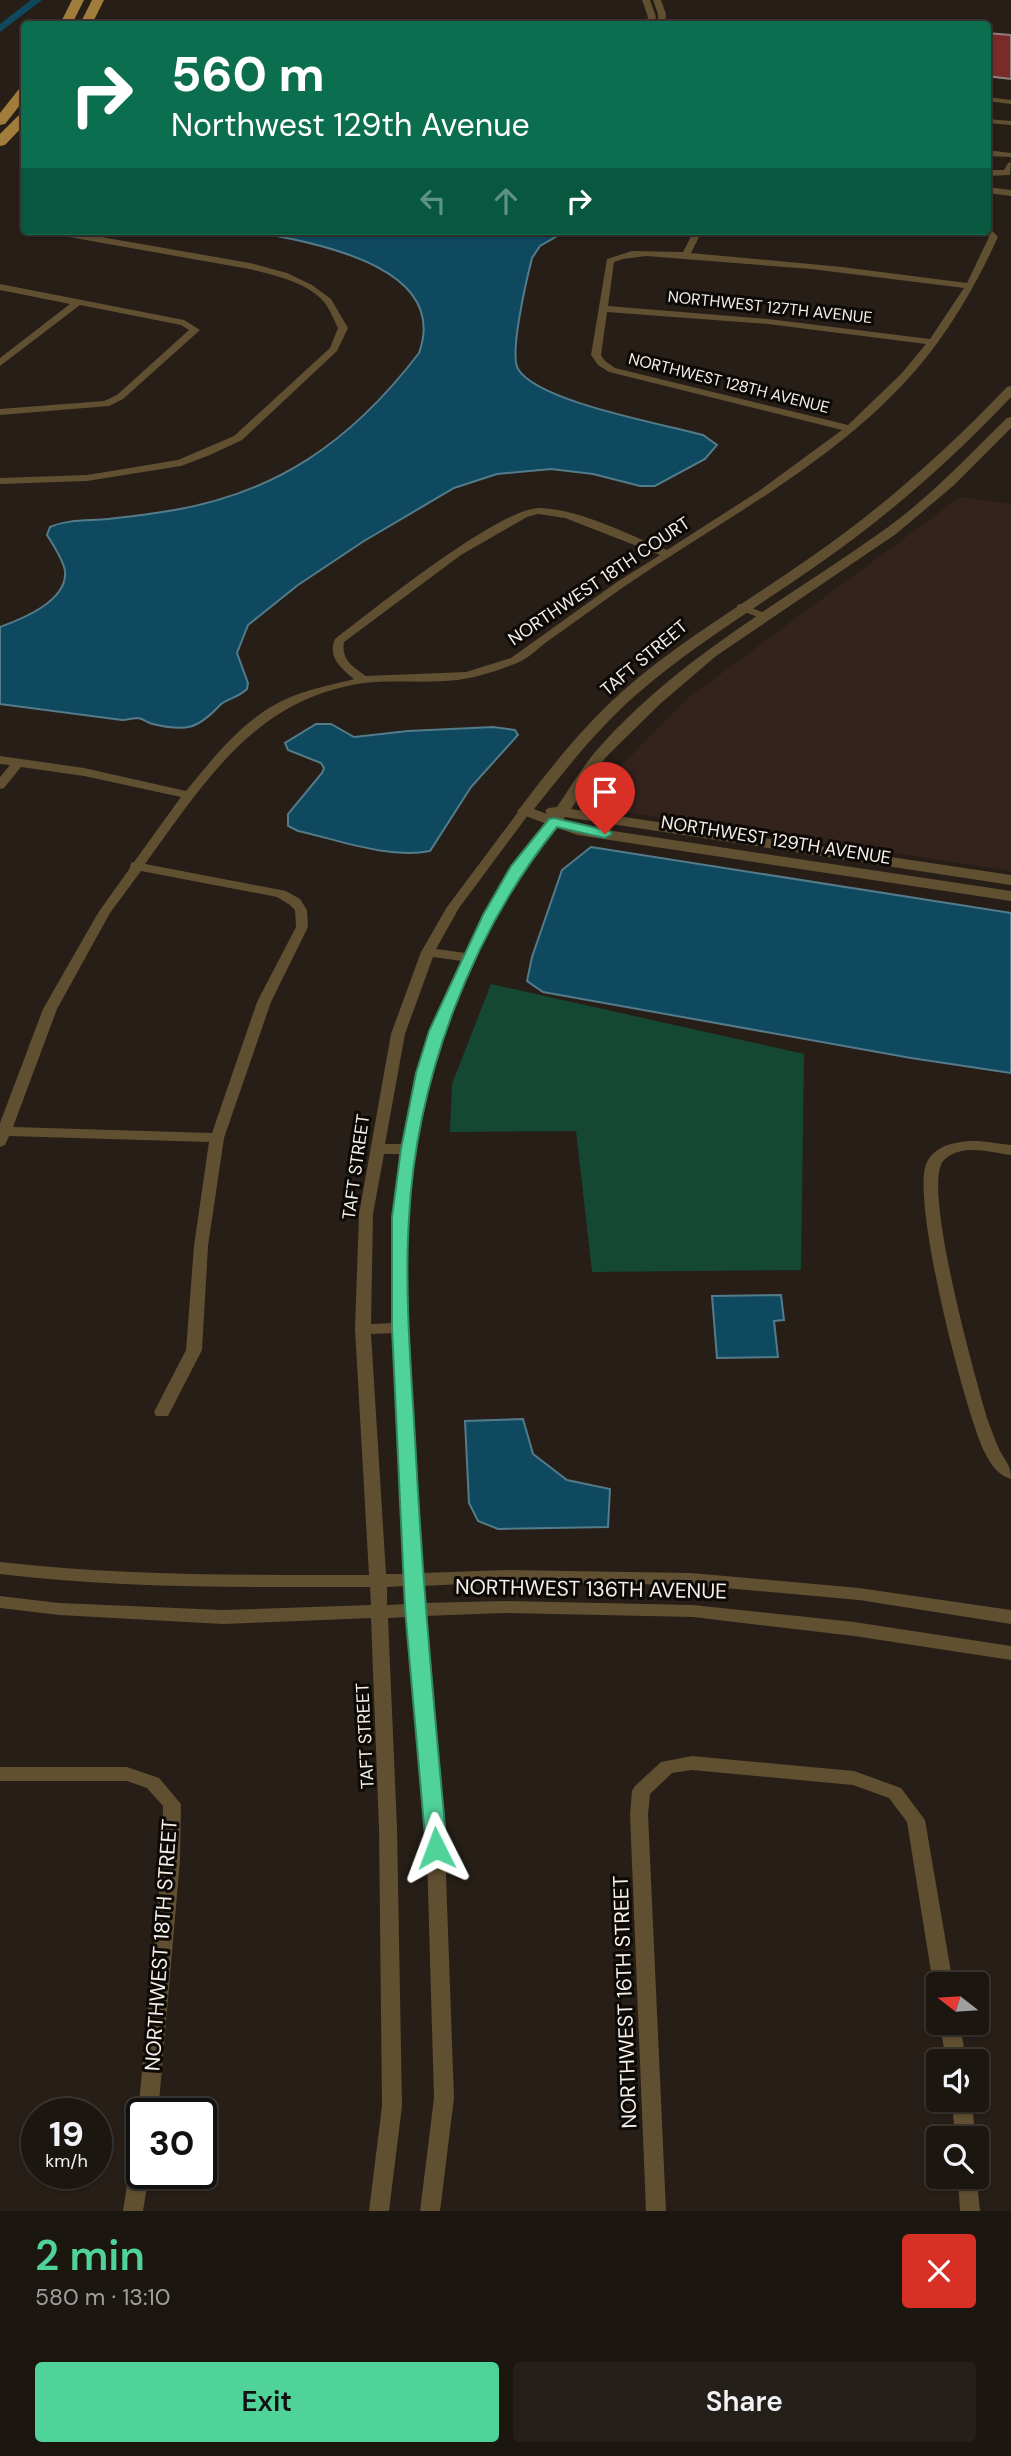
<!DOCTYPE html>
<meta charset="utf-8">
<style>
:root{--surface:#1c1611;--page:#251f1a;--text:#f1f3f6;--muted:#a09f9f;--line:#3a3531;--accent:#4fd399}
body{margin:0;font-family:"DM Sans",sans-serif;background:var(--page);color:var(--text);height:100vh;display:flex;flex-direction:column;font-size:26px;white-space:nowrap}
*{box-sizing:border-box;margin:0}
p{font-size:23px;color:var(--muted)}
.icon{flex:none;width:38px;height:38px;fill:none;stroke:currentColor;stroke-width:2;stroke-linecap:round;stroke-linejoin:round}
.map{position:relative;height:2211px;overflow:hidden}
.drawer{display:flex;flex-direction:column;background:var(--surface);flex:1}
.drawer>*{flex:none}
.hud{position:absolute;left:21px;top:21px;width:970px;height:214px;border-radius:7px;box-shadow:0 2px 5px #0004,0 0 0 2px var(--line);background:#0b6e4f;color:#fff;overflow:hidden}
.needle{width:46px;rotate:287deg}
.tools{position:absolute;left:926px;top:1972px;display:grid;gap:14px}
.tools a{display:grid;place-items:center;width:63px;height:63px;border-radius:7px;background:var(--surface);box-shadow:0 2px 5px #0004,0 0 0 2px var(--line);font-size:35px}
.speed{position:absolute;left:21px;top:2098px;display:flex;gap:14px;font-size:35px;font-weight:700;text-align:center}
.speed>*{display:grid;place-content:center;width:91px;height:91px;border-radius:50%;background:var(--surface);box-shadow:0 2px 5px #0004,0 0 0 2px var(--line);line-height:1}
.speed small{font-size:18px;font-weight:400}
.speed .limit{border:4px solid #111;border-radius:10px;background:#fff;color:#111}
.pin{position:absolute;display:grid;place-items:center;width:60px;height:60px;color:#fff;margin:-72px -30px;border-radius:50% 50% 50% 0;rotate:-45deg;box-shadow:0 0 7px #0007}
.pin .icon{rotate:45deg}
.me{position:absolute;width:77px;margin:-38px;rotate:357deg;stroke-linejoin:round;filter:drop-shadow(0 0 5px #0008)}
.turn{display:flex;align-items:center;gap:24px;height:147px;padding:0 35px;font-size:32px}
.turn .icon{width:91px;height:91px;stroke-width:2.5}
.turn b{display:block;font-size:49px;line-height:60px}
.lanes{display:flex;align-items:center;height:66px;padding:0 35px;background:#0003;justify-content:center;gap:35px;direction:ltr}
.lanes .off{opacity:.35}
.round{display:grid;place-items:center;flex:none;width:74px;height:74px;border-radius:7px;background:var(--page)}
.headline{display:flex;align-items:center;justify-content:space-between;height:119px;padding:0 35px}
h1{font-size:42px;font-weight:600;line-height:52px;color:var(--accent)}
.cta{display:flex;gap:14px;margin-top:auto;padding:14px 35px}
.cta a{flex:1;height:80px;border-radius:7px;background:var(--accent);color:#111;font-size:28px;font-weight:600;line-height:80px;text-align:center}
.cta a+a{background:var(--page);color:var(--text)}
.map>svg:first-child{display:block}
.commercial{fill:#34221d}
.green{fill:#154833}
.water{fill:#0f495f;stroke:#547b89;stroke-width:2}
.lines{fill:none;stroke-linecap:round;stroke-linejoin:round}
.canal{fill:#0f495f;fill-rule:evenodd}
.building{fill:#7a2a28;stroke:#8e7f7e;stroke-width:2}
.minor{fill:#614f31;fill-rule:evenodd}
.tertiary{fill:#614f31;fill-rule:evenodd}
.primary{fill:#a17d3b;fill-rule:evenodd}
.route{fill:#4fd399;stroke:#338963;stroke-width:2}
.labels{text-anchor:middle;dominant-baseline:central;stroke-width:6;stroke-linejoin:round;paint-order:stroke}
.far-street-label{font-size:16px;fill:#f6f0eb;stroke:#0c0906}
.street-label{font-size:18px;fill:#f6f0eb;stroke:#0c0906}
.near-street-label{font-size:21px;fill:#f6f0eb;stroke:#0c0906}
</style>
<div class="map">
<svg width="1011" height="2211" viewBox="0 0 1011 2211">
<rect width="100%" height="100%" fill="#261e17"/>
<path class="commercial" d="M960,497L1011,504V871L612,810L596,792L685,700Z"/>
<path class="green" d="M491,984L804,1054L801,1270L592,1272L576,1131L450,1132L452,1084Z"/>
<g class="water">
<path d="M253,231H566L540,246L532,258C527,278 509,353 518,369C538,402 663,424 703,435L717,445L705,459L655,486H640L593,474L551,469L497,474L454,488L364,541L298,585L248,625L237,653L248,683L247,689C239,697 225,700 220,705C198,729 186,732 153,724C148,723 144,719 138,718C133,718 127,720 122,720L0,704V627C22,619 68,601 65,571C63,559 53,545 47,535L50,527C68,519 89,521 108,519C126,517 144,515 162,512C274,496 351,442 419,353C451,264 310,243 253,231Z"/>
<path d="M316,724H331L354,737L408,731L493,727L515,730L518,735L471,787L430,851C388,859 339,840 298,831L288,826V814L322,773L324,768L321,763L288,750L285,743Z"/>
<path d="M591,847L1011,913V1073L911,1058L543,992L527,981L532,957L562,870Z"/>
<path d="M781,1295L784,1320L774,1321L778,1357L717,1358L712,1296Z"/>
<path d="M523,1419L533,1454L567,1480L610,1489L608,1527L498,1529L478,1521L469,1503L465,1421Z"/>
</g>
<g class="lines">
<path class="canal" d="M31,0H42L0,32V24Z"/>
</g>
<path class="building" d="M987,33L1011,35V79L987,76Z"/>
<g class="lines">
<g class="minor">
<path d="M642,0H650L656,17L653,24H646L648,17Z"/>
<path d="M653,0H661L666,14L665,24H658V14Z"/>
<path d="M987,97L1011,100V104L987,101Z"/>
<path d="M987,119L1011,121V125L987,123Z"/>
<path d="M987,150L1011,153V157L987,156Z"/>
<path d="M1011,162L1010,175L987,176V170H1004L1008,163Z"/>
<path d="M987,187L1011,190V196L987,193Z"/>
<path d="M987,225L998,237C981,274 962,309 938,342C860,450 732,513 625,586C599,604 574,623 548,641C538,648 528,659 517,663C502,669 484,675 469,678C435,685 398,679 364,683C254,699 205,782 145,864L286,891L300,899L307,910L308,927L271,1002L224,1138L208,1246L202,1350L168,1416H156L154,1412L186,1350L194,1246L209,1142L9,1136L5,1145L0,1147V1123L43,1009L98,913L130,868L131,863L134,862L181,797L84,776L21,767L4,788L0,789V777L10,765L0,764V756L84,768L186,791C215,756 244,718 286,699C308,689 332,685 354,679C341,668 327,657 335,639C372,611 501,506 541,508C582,510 629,535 667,550L759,491L842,430L609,372L598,365L591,355L607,259L632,251L683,252L694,231H702L691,253L842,267L967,283L989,237L985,231H987ZM646,256L811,269L964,288L930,339L768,319L608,306L614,262L623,259ZM607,312L768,324L926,344L901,374L848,425L615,368L605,361L601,355ZM538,514L565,518L660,555L617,582L511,658L466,672L366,676C353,667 341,660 344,642L461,555L527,517ZM141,871L277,897L290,905L295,910L296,927L257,1002L212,1133L13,1127L57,1009L110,913Z"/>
<path d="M48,231H67L250,263L287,273L312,285L331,299L348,328L337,351L242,440L210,455L181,466L87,481L0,484V478L87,475L178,460L234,436L330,348L338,328C334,320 330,310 325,303C308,282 274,275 249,269L52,234Z"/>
<path d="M0,284L184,320L200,330L123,399L109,406L0,415V409L104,401L117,395L189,330L181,325L80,305L0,366V358L70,304L0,290Z"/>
<path d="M741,604L767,614L769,616L763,619L737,609V605Z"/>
<path d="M525,807L531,811L459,908L436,949L466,953L484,915L513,866L550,819H558L560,822L525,867L496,915L444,1031L431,1073L416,1149L407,1217L409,1328L422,1573L506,1570L691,1573L859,1588L1011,1610V1624L859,1600L691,1585L506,1582L422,1586L423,1603L504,1601L693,1605L854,1622L1011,1646V1660L854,1636L693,1617L504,1613L424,1616L444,1820L454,2098L440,2211H420L434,2098L426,1820L407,1617L388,1618L397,1828L402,2106L389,2211H369L382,2106L379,1828L371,1618L223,1624L59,1615L0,1608V1596L59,1603L223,1610L371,1605L370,1587C246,1587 123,1589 0,1574V1562C123,1576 246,1575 369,1575L355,1329L359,1214L391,1034L421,952L447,907L521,808ZM433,957L462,961L430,1031L417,1073L403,1144H385L405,1034ZM384,1154H401L393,1217V1323L371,1324L373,1214ZM394,1333L405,1574H386L371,1334ZM405,1586L406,1604L387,1605V1587Z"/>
<path d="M979,1141L1011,1145V1155C990,1152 961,1143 944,1160C920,1183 977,1384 988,1421C992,1431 995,1441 1000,1451C1006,1462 1011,1465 1011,1479C998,1475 991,1465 985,1453C966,1416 909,1195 927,1162C937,1143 960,1141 979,1141Z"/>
<path d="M692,1756L854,1771L901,1788L925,1820L953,1984H938V1990L933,1984L907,1822L889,1798L853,1785L692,1770L672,1773L650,1794L648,1814L666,2211H646L630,1814L632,1791L635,1786L661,1762Z"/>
<path d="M0,1767H127L159,1778L181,1804L180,1860L158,2114H142V2121L138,2114L162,1860L163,1806L147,1788L127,1781H0Z"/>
<path d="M940,2023H960L966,2062H946Z"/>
<path d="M952,2100H972L975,2138H955Z"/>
<path d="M142,2143V2174H149L143,2211H123L132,2152L135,2146Z"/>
<path d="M976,2173L980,2211H960L958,2177H976Z"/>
</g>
<path class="tertiary" d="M1011,386V397C954,458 891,513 823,561C761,605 694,644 637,694C598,728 566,769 534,809L547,814L545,811L548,808L557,807C570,788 582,767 597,750C677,658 786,600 884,530C929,498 967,457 1007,418L1011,417V428L953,486L896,534L716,656L660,704L606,757L571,809L1011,875V885L565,817L563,820L580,826L1011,891V901L577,835L520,814L517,811L520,808C552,766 585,724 625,689C682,639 749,601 811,557C882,508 947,450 1007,387Z"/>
<g class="primary">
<path d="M72,0H84L72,24H60Z"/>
<path d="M92,0H104L92,24H80Z"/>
<path d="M24,88V100L5,124L0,125V113L19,89Z"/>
<path d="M24,114V125L5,145L0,146V134L19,115Z"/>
</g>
</g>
<path class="route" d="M554,818L610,831L612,834L605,838L557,827C471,934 416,1080 409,1218C404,1297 412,1378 416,1457C423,1588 435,1718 447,1848L444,1854L436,1857L429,1854L426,1848L405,1609L392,1328V1217L401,1149L416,1073L429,1031L483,915L511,866L549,819Z"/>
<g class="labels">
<g class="far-street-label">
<text transform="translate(770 307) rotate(6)">NORTHWEST 127TH AVENUE</text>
<text transform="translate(729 383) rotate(14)">NORTHWEST 128TH AVENUE</text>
</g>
<g class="street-label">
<text transform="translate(599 581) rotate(-34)">NORTHWEST 18TH COURT</text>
<text transform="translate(644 658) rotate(-40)">TAFT STREET</text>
<text transform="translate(776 840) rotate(9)">NORTHWEST 129TH AVENUE</text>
<text transform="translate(356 1167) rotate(-82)">TAFT STREET</text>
<text transform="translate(365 1736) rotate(-93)">TAFT STREET</text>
</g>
<g class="near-street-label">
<text transform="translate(591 1589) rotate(1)">NORTHWEST 136TH AVENUE</text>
<text transform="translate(161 1945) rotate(-86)">NORTHWEST 18TH STREET</text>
<text transform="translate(625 2002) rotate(-92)">NORTHWEST 16TH STREET</text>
</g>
</g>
</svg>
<div class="tools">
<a><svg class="needle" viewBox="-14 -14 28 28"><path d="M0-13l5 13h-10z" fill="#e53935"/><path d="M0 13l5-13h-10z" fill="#a09f9f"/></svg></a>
<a><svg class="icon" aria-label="sound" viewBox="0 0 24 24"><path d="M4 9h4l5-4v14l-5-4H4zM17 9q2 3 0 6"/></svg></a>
<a><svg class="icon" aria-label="search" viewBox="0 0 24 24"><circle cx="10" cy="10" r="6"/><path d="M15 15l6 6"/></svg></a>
</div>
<div class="speed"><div>19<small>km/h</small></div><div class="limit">30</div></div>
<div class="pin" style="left:605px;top:834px;background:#d93025"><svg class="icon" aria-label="arrive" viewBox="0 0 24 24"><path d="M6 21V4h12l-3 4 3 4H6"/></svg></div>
<svg class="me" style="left:436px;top:1848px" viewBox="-20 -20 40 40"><path d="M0-17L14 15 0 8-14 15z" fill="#4fd399" stroke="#fff" stroke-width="4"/></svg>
<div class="hud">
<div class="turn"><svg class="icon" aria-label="right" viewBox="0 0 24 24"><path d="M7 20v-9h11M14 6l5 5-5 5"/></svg><div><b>560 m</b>Northwest 129th Avenue</div></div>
<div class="lanes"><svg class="icon off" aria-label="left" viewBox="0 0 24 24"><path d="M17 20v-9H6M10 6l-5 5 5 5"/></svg><svg class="icon off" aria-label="ahead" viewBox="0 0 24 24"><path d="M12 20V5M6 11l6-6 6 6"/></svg><svg class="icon" aria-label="right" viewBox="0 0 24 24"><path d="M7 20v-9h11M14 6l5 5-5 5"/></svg></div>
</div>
</div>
<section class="drawer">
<div class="headline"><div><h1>2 min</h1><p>580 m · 13:10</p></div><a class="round" style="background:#d93025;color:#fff"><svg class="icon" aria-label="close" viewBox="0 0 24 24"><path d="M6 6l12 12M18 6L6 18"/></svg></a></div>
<div class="cta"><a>Exit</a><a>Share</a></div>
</section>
